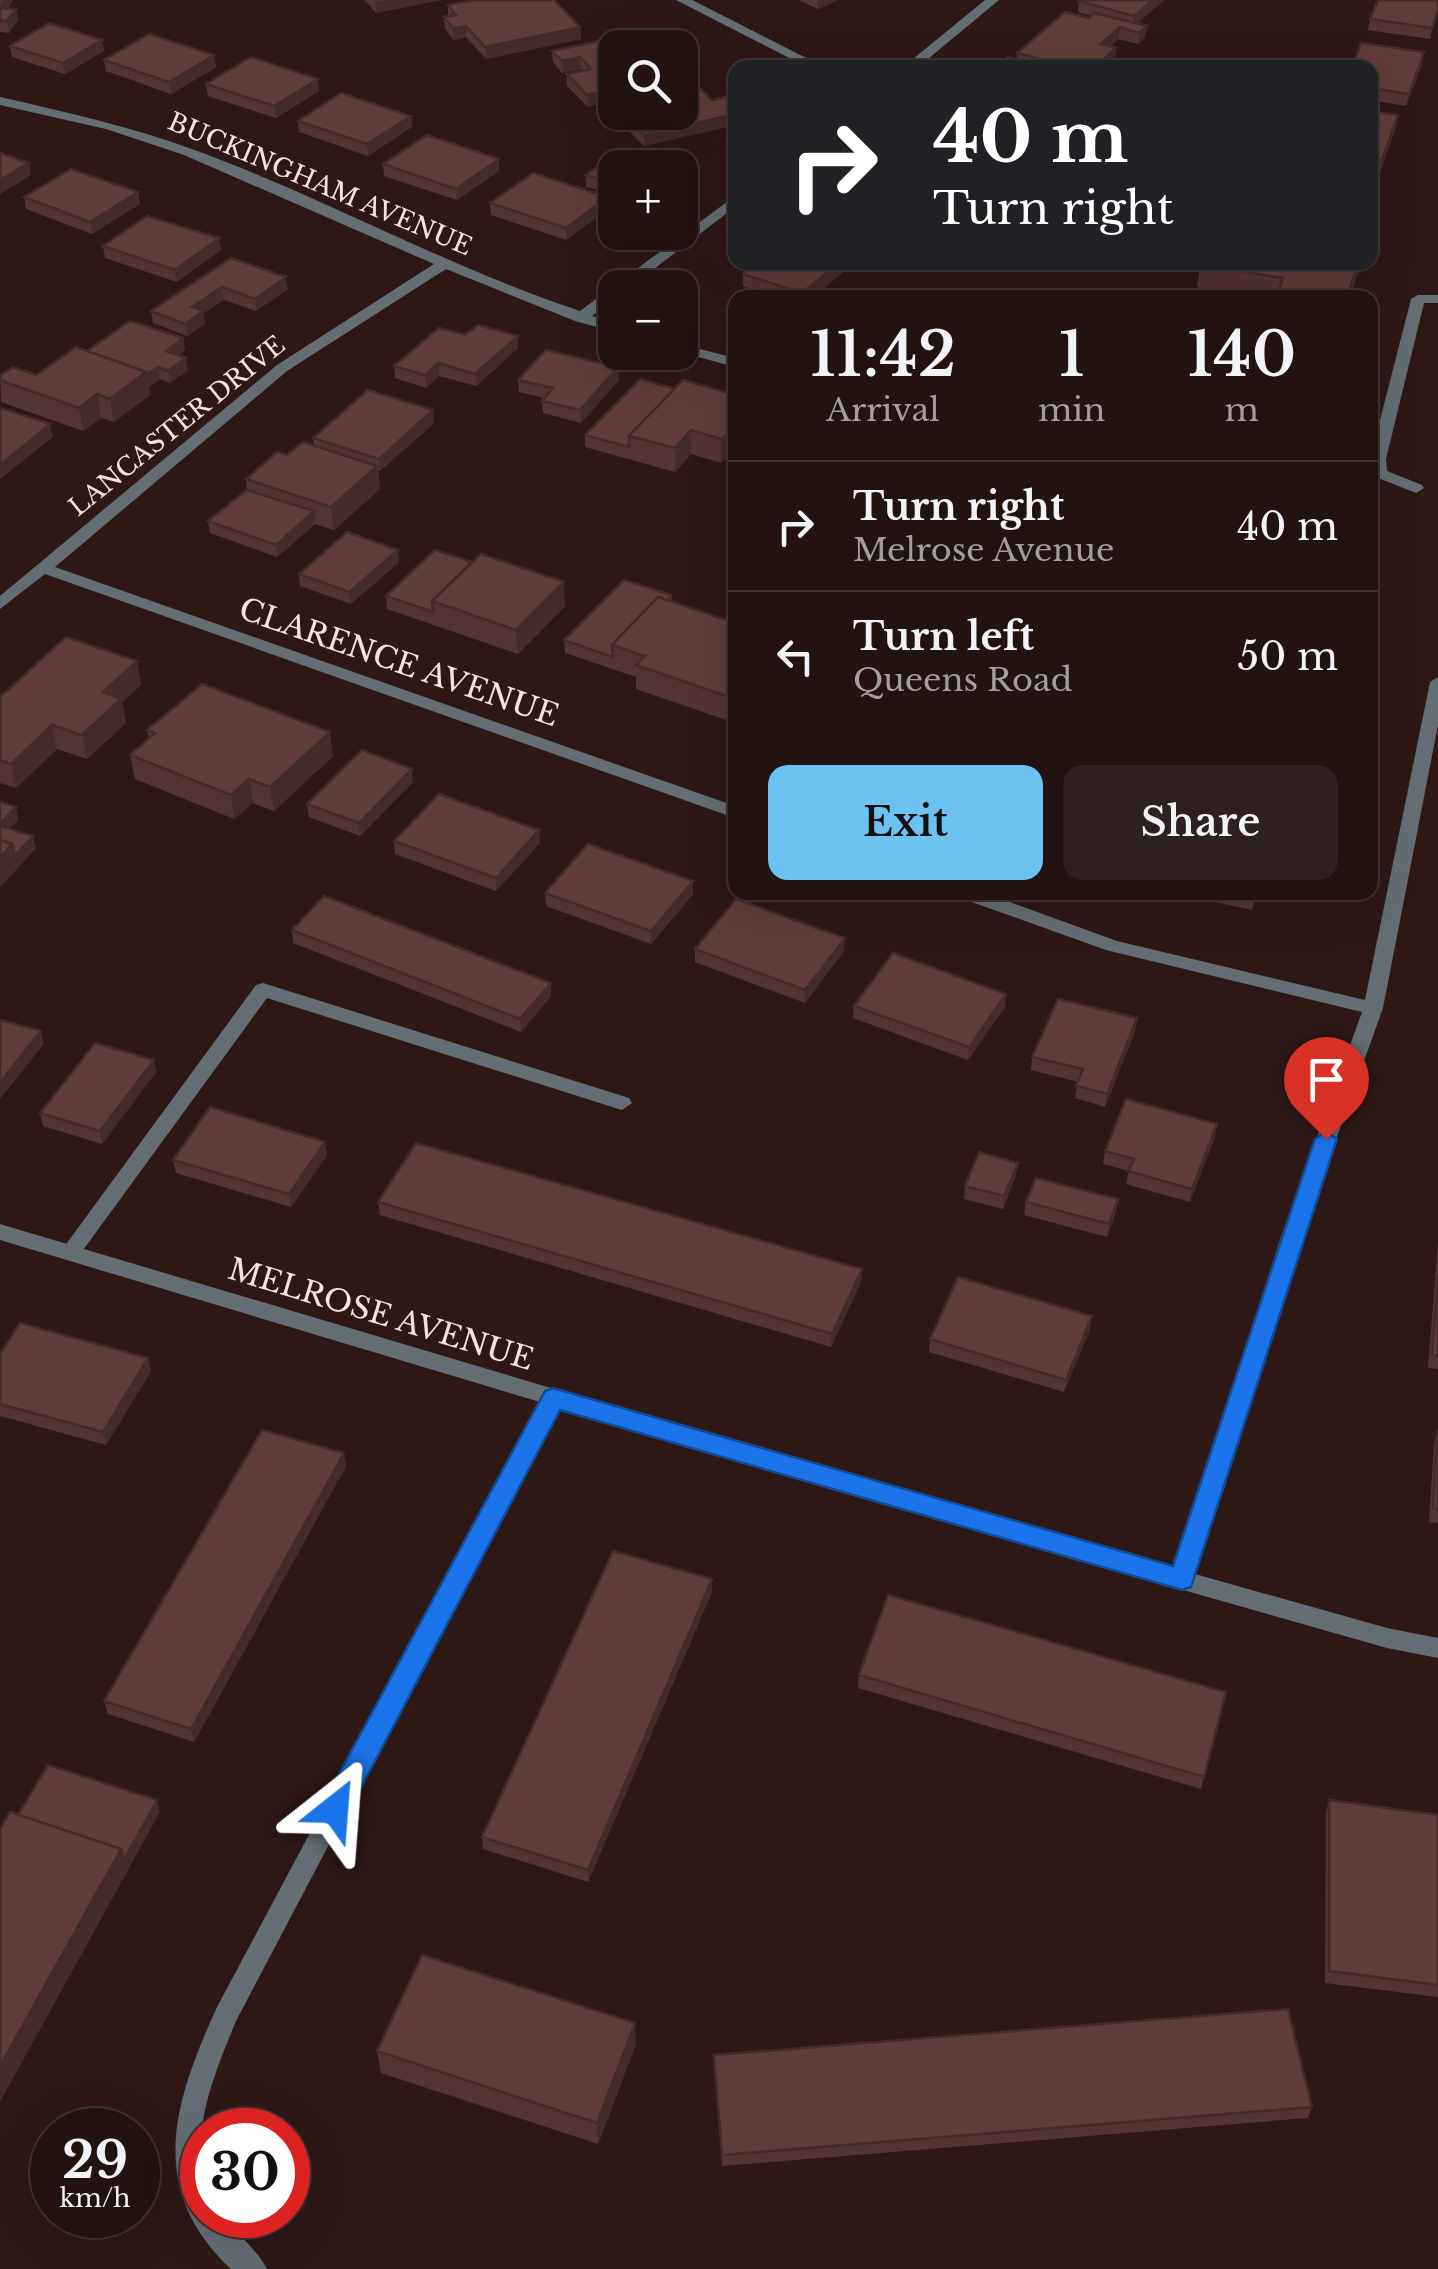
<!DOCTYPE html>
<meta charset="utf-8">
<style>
:root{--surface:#221210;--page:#2e201e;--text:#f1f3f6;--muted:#a29e9f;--line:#3f3230;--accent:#6cc3f2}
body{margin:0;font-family:"Libre Baskerville",serif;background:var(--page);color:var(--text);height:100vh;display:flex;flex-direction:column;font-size:38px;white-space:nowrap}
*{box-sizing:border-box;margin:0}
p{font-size:32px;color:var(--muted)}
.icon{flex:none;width:55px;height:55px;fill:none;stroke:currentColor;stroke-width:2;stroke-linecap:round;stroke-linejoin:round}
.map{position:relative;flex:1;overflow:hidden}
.drawer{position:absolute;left:728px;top:290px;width:650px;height:610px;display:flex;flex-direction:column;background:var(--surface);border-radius:20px;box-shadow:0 10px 40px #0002,0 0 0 2px var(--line)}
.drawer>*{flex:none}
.top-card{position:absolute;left:728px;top:60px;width:650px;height:210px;border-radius:20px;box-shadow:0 10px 40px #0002,0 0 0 2px var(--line);background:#202124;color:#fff;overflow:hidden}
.fabs{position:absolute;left:598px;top:30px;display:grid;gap:20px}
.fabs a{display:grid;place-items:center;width:100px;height:100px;border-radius:20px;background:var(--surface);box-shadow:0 10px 40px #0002,0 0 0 2px var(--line);font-size:50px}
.speed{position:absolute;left:30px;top:2108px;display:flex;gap:20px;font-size:50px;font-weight:700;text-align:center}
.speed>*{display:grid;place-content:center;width:130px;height:130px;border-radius:50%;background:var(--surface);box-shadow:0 10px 40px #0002,0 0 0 2px var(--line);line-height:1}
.speed small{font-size:25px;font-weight:400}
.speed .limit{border:15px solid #d22;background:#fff;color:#111}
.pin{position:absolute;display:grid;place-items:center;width:85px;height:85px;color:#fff;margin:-102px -42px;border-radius:50% 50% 50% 0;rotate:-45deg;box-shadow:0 0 10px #0007}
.pin .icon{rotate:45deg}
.me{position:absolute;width:110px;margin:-55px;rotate:28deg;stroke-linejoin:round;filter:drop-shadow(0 0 8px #0008)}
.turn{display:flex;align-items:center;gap:35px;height:210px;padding:0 40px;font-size:45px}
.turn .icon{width:130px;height:130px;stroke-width:2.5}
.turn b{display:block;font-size:70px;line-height:85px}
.eta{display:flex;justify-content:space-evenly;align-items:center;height:170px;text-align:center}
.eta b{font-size:60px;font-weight:600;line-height:70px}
.cta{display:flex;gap:20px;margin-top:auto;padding:20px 40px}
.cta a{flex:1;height:115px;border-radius:20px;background:var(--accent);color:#111;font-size:40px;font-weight:600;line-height:115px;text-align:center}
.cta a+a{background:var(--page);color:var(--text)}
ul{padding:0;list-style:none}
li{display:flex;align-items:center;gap:30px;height:130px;padding:0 40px;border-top:2px solid var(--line)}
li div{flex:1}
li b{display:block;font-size:38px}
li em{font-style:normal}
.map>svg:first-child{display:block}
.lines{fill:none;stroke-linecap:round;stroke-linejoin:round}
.lane{fill:#636d73;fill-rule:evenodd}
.street{fill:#636d73;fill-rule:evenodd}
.wall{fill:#523432}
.shaded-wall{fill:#422b29}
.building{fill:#5f3d3a;stroke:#422b29;stroke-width:2.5}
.route{fill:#1a73e8;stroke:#114b97;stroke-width:2.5}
.labels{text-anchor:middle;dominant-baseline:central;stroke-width:10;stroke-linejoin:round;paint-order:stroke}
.far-street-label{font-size:25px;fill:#f2e3e1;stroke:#2d1816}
.street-label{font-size:30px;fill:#f2e3e1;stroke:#2d1816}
</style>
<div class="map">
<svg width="1438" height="2269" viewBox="0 0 1438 2269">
<rect width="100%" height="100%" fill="#2d1816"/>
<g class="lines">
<path class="lane" d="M263,983L629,1098L632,1103L622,1110L267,998L78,1257H64L61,1252L64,1247L256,985Z"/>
<g class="street">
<path d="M676,0H692L826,68H809Z"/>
<path d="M985,0H999L917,68H902Z"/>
<path d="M0,97C65,112 129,126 192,149C324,197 447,267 580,311L735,196V207L629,288H615V298L592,316L615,323V332L575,321L446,269L287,371L55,567L735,806V818L45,574L0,609V596L277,365L434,264L184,155L106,129L0,105Z"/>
<path d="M1418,295H1438V303H1424L1386,459L1387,471L1422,485L1424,488L1416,493L1373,476L1370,459L1411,299Z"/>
<path d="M680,344L735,358V367L680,352Z"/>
<path d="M1438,677V725L1383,1008L1301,1237L1195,1574L1387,1628L1438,1638V1658L1387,1648L860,1498L559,1408L236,2021C221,2058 205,2095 201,2135C199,2161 202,2189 202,2215H222C234,2230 261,2255 267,2269H231C145,2188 174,2102 217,2007L540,1402L0,1240V1224L860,1480L1174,1568L1281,1237L1362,1012L1106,950L955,896L953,892H982L1117,941L1365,1000L1430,682Z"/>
</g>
</g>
<g class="wall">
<path d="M0,0H13L8,8L18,20L9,33L0,32Z"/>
<path d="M365,0H441L376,13Z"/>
<path d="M798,0H838L818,9Z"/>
<path d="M1165,0L1137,23L1147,26L1145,37L1138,44L1118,39L1110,47L1116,48L1115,60L1107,68H994L1017,59V53L1089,18L1091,16L1078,12L1079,1Z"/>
<path d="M1438,0L1430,39L1368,30L1370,19Z"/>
<path d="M448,5L580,27L581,39L486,59L466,37L454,40L445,29L444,17L448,16Z"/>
<path d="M646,31L588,107L567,86V74L582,71L581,69L562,73L553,62L552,51Z"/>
<path d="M102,40L104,51L65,74L12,57L10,46Z"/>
<path d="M1424,52L1422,64L1406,106L1370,100V68Z"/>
<path d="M214,55L216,67L171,94L106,71L104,60Z"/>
<path d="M206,84L319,91L276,118L208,96Z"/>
<path d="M735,97V125L644,146L629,131V119L640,117L638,112H680L712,100Z"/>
<path d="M1370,111L1396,127L1380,172L1370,170Z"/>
<path d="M411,116L412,127L368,156L299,132L298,121Z"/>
<path d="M383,164L499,171L457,200L384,176Z"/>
<path d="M615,168V194L586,187V175Z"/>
<path d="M138,192L140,204L92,234L26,209L24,197Z"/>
<path d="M608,197V209L566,240L491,215L490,203Z"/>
<path d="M103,246L221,250L177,282L105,258Z"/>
<path d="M231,258L288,289L256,311L224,300L203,313L205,324L187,336L153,323L151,311Z"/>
<path d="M1201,262H1360L1350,298H1261L1197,287Z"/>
<path d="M853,264L812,298H778L743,286V274Z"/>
<path d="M465,335L518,336V348L476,386L439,376L426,388L395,378L394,366Z"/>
<path d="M183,338L185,350L179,355L188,370L170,383L160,379L149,387L150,395L114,422L101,418L83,431L1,402L0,376L36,375L87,351Z"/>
<path d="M518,380H619L581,423L543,413L542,401L544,398L519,392Z"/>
<path d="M675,389L735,395V451L721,463L691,454L675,472L585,447V435Z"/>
<path d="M434,423L380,471L378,470L380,489L334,530L315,524L277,557L210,533L208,521L247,490L246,479L287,455L314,446L313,438Z"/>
<path d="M399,562L351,604L300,586L299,574Z"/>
<path d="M671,595L672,602L735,623V723L636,689V677L565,653L564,640Z"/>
<path d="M386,596L565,606L518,654L387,609Z"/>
<path d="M137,661L141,685L122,702L126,723L87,759L57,749L16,788L0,783V697Z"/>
<path d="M147,730L333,756L274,811L253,803L234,819L135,779L130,755L149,739Z"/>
<path d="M413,782L360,836L309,817L307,804Z"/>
<path d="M539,830L540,843L496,891L395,854L394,841Z"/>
<path d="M693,881V894L651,944L546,906L545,893Z"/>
<path d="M1169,892H1257L1252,910Z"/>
<path d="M292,930L551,996L521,1032L293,943Z"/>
<path d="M695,949L844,951L805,1003L695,962Z"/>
<path d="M1006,994L1005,1007L968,1060L853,1018L854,1006Z"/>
<path d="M1137,1018L1135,1031L1105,1107L1075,1098L1078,1082L1031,1070L1032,1057Z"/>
<path d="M156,1072L102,1144L43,1126L40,1113Z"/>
<path d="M1217,1124L1215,1137L1190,1202L1126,1184L1129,1171L1103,1164L1105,1151Z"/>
<path d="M325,1142L327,1155L291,1207L176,1173L173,1160Z"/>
<path d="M1018,1163L1016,1175L1003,1209L964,1199L965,1186Z"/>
<path d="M1118,1199L1116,1212L1107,1237L1024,1215L1026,1202Z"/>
<path d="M378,1202L861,1282L831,1347L380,1215Z"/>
<path d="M1438,1243V1369L1428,1368Z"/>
<path d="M1090,1329L1064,1392L929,1352L930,1339Z"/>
<path d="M0,1354L148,1358L151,1371L106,1445L0,1416Z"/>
<path d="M1437,1431H1438V1523L1429,1522L1434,1443Z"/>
<path d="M346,1466L194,1742L108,1714L104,1701Z"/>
<path d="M712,1592L588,1882L483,1849L482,1837Z"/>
<path d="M859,1675L1226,1692L1201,1789L858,1688Z"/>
<path d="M1329,1800L1438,1815V1997L1325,1983L1326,1812Z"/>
<path d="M636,2044L598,2144L381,2073L377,2051Z"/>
<path d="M714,2055L1312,2107L1308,2118L722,2166Z"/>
</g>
<g class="shaded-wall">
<path d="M4,0H13V1L1,19L0,6Z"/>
<path d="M385,0H441L376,13L375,2Z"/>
<path d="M818,0H838L818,9Z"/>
<path d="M1153,0H1165L1133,27L1134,16Z"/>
<path d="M16,9L18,20L9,33L7,21Z"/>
<path d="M466,26V37L454,40L453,28Z"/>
<path d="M1147,26L1145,37L1138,44L1139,33Z"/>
<path d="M580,27L581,39L486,59L485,47Z"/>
<path d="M1120,27L1118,39L1100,56L1101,44Z"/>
<path d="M102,40L104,51L65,74L63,63Z"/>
<path d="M1116,48L1115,60L1107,68H1095Z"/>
<path d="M1424,52L1422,64L1406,106L1409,94Z"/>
<path d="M214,55L216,67L171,94L169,82Z"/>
<path d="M580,57L581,69L562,73V61Z"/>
<path d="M688,73V84L680,86V75Z"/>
<path d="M318,79L319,91L276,118L274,106Z"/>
<path d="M615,89V101L588,107L587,95Z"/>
<path d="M735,114V125L644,146V135Z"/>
<path d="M1398,115L1396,127L1380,172L1382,160Z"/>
<path d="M411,116L412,127L368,156L367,144Z"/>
<path d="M499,159V171L457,200L456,189Z"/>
<path d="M29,163L31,175L0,194V180Z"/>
<path d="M691,188V200L680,207V195Z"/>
<path d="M138,192L140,204L92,234L90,222Z"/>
<path d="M608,197V209L566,240V228Z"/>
<path d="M219,238L221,250L177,282L175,270Z"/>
<path d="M840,262H853V264L812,298H802V293Z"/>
<path d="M1358,262H1360V267L1350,298H1347Z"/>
<path d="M286,277L288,289L256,311L255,299Z"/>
<path d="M222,287L224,300L203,313L205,324L187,336L185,324L192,307Z"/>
<path d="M518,336V348L476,386L475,374Z"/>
<path d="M183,338L185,350L168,363L166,351Z"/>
<path d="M186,358L188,370L170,383L168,371Z"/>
<path d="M438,363L439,376L426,388L425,375Z"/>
<path d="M158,367L160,379L149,387L150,395L114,422L110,399L146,372Z"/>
<path d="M618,367L619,380L581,423L580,410Z"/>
<path d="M97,394L101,418L83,431L79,408Z"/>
<path d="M433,410L434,423L380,471L379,459Z"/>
<path d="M50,424L53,437L0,479V465Z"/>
<path d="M735,428V451L721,463V439Z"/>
<path d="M691,430V454L675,472V448Z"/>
<path d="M377,466L380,489L334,530L331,507Z"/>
<path d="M314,511L315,524L277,557L276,545Z"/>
<path d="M398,550L399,562L351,604L349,592Z"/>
<path d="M564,582L565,606L518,654L516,630Z"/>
<path d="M137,661L141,685L122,702L126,723L87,759L82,735L103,692Z"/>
<path d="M52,725L57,749L16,788L11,764Z"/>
<path d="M330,732L333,756L274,811L270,787Z"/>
<path d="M412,769L413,782L360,836L359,823Z"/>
<path d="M249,779L253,803L234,819L231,795Z"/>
<path d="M16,807L18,820L1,838L0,823Z"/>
<path d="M539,830L540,843L496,891V878Z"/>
<path d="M33,836L36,848L18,868L15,855Z"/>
<path d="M12,844L18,868L0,887V857Z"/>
<path d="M693,881V894L651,944V931Z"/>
<path d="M845,938L844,951L805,1003V990Z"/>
<path d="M551,983V996L521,1032L520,1019Z"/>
<path d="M1006,994L1005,1007L968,1060L969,1047Z"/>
<path d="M1137,1018L1135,1031L1105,1107L1107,1094Z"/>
<path d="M41,1031L44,1044L0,1099V1082Z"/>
<path d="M154,1060L156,1072L102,1144L100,1131Z"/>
<path d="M1217,1124L1215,1137L1190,1202L1192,1189Z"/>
<path d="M325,1142L327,1155L291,1207L289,1194Z"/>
<path d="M1018,1163L1016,1175L1003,1209L1004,1196Z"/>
<path d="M1118,1199L1116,1212L1107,1237L1109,1224Z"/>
<path d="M862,1269L861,1282L831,1347L832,1334Z"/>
<path d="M1092,1316L1090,1329L1064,1392L1066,1380Z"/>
<path d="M148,1358L151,1371L106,1445L103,1432Z"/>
<path d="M344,1453L346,1466L194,1742L191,1729Z"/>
<path d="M712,1579V1592L588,1882V1870Z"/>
<path d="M157,1800L160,1812L0,2102V2066L121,1849Z"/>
<path d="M635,2023L636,2044L598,2144L597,2123Z"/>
</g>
<g class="building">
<path d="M475,0H554L580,27L485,47L466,26L453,28L444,17L456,15L448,5Z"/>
<path d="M1081,0H1153L1134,16L1079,1Z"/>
<path d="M1378,0H1438V10L1432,28L1370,19Z"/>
<path d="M0,8L16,9L7,21H0Z"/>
<path d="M1065,12L1089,18L1094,13L1147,26L1139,33L1120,27L1101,44L1116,48L1095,68H1074L1017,53Z"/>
<path d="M49,23L102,40L63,63L10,46Z"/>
<path d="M646,31L663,48H615V89L587,95L567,74L591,69L580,57L562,61L552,51Z"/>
<path d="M149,34L214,55L169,82L104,60Z"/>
<path d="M1361,43L1424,52L1409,94L1370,88V68H1352Z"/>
<path d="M251,57L318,79L274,106L206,84Z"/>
<path d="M1008,57L1046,68H994Z"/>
<path d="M680,65L688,73L680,75Z"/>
<path d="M700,88L712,100L733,95L735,97V114L644,135L629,119L649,115L647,112H680V93Z"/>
<path d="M341,93L411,116L367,144L298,121Z"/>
<path d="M1370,111L1398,115L1382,160L1370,158Z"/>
<path d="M427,135L499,159L456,189L383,164Z"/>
<path d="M0,153L29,163L0,180Z"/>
<path d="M607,160L629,168H615V183L586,175Z"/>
<path d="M71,169L138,192L90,222L24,197Z"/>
<path d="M533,173L608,197L566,228L490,203Z"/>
<path d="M680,184L691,188L680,195Z"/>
<path d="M1370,187L1376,188L1370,203Z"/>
<path d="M147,216L219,238L175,270L103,246Z"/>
<path d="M231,258L286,277L255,299L222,287L192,307L203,311L185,324L151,311Z"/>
<path d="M757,262H840L802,293L743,274Z"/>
<path d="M1201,262H1358L1347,298H1276L1283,278L1200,264Z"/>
<path d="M130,321L183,338L166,351L186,358L168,371L158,367L147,375L146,372L87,351Z"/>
<path d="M478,325L518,336L475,374L438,363L425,375L394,366L439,328L465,335Z"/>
<path d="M76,347L146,372L110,399L97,394L79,408L0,380V376L13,367L36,375Z"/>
<path d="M546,350L618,367L580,410L542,401L553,388L518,380Z"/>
<path d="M640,379L675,389L629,436V447L585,435Z"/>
<path d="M683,380L735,395V428L721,439L691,430L675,448L629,436Z"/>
<path d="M368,390L433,410L379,459L313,438Z"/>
<path d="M0,408L50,424L0,465Z"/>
<path d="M303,442L377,466L331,507L246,479L277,452L287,455Z"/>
<path d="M247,490L314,511L276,545L208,521Z"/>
<path d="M347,532L398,550L349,592L299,574Z"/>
<path d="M435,550L472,562L432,601L433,612L386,596Z"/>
<path d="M481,554L564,582L516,630L432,601Z"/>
<path d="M624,580L671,595L667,600L658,597L612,645L613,657L564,640Z"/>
<path d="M658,597L735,623V699L636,665L645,656L612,645Z"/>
<path d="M66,637L137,661L103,692L121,699L82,735L52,725L11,764L0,760V697Z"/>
<path d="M202,684L330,732L270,787L249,779L231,795L130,755L155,733L147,730Z"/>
<path d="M362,750L412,769L359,823L307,804Z"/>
<path d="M439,794L539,830L496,878L394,841Z"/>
<path d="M0,802L16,807L0,823Z"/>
<path d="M0,826L33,836L15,855L12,844L0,840Z"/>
<path d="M0,840L12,844L0,857Z"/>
<path d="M588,844L693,881L651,931L545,893Z"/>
<path d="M324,896L551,983L520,1019L292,930Z"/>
<path d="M736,899L845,938L805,990L695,949Z"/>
<path d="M893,953L1006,994L969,1047L854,1006Z"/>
<path d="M1058,999L1137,1018L1107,1094L1076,1086L1083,1069L1032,1057Z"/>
<path d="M0,1020L41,1031L0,1082Z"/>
<path d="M95,1043L154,1060L100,1131L40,1113Z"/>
<path d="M1126,1099L1217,1124L1192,1189L1128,1171L1134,1159L1105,1151Z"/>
<path d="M210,1107L325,1142L289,1194L173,1160Z"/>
<path d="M416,1143L862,1269L832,1334L378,1202Z"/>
<path d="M979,1152L1018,1163L1004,1196L965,1186Z"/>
<path d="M1036,1178L1118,1199L1109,1224L1026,1202Z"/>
<path d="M1438,1274V1356L1432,1355Z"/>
<path d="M958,1277L1092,1316L1066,1380L930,1339Z"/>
<path d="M20,1323L148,1358L103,1432L0,1404V1354Z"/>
<path d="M262,1430L344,1453L191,1729L104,1701Z"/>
<path d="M1437,1431H1438V1510L1433,1509Z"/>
<path d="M613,1551L712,1579L588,1870L482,1837Z"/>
<path d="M888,1595L1226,1692L1204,1777L859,1675Z"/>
<path d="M48,1765L157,1800L124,1860L121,1849L18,1815Z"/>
<path d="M1329,1800L1438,1815V1985L1329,1971Z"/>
<path d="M10,1812L121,1849L0,2066V1829Z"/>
<path d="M422,1955L635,2023L597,2123L377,2051Z"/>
<path d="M1288,2009L1312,2107L722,2155L714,2055Z"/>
</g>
<path class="route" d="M1326,1131L1337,1139L1191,1587L1182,1590L560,1410L345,1818L335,1821L325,1818L321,1809L325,1800L545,1391L553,1388L1173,1566L1315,1139Z"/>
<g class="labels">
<g class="far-street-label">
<text transform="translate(320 184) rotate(23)">BUCKINGHAM AVENUE</text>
<text transform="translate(177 426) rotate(-39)">LANCASTER DRIVE</text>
</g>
<g class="street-label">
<text transform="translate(399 662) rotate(19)">CLARENCE AVENUE</text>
<text transform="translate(381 1314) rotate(17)">MELROSE AVENUE</text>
</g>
</g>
</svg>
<div class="fabs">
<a><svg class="icon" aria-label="search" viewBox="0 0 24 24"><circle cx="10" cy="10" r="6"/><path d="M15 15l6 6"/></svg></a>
<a>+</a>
<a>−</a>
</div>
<div class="speed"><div>29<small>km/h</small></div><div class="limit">30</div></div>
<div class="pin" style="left:1326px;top:1139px;background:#d93025"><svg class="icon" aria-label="arrive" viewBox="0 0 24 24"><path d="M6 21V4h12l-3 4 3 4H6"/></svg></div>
<svg class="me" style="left:335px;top:1809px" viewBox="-20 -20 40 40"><path d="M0-17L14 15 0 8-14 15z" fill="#1a73e8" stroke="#fff" stroke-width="4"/></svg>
<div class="top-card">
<div class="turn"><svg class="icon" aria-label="right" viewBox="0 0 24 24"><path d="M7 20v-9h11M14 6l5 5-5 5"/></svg><div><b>40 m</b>Turn right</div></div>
</div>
<section class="drawer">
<div class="eta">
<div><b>11:42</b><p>Arrival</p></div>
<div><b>1</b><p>min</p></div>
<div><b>140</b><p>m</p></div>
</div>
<ul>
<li><svg class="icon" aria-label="right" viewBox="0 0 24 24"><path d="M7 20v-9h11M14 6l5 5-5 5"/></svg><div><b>Turn right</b><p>Melrose Avenue</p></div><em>40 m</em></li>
<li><svg class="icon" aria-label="left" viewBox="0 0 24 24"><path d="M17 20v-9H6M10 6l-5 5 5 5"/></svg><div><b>Turn left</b><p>Queens Road</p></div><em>50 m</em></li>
</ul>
<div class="cta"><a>Exit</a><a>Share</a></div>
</section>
</div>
